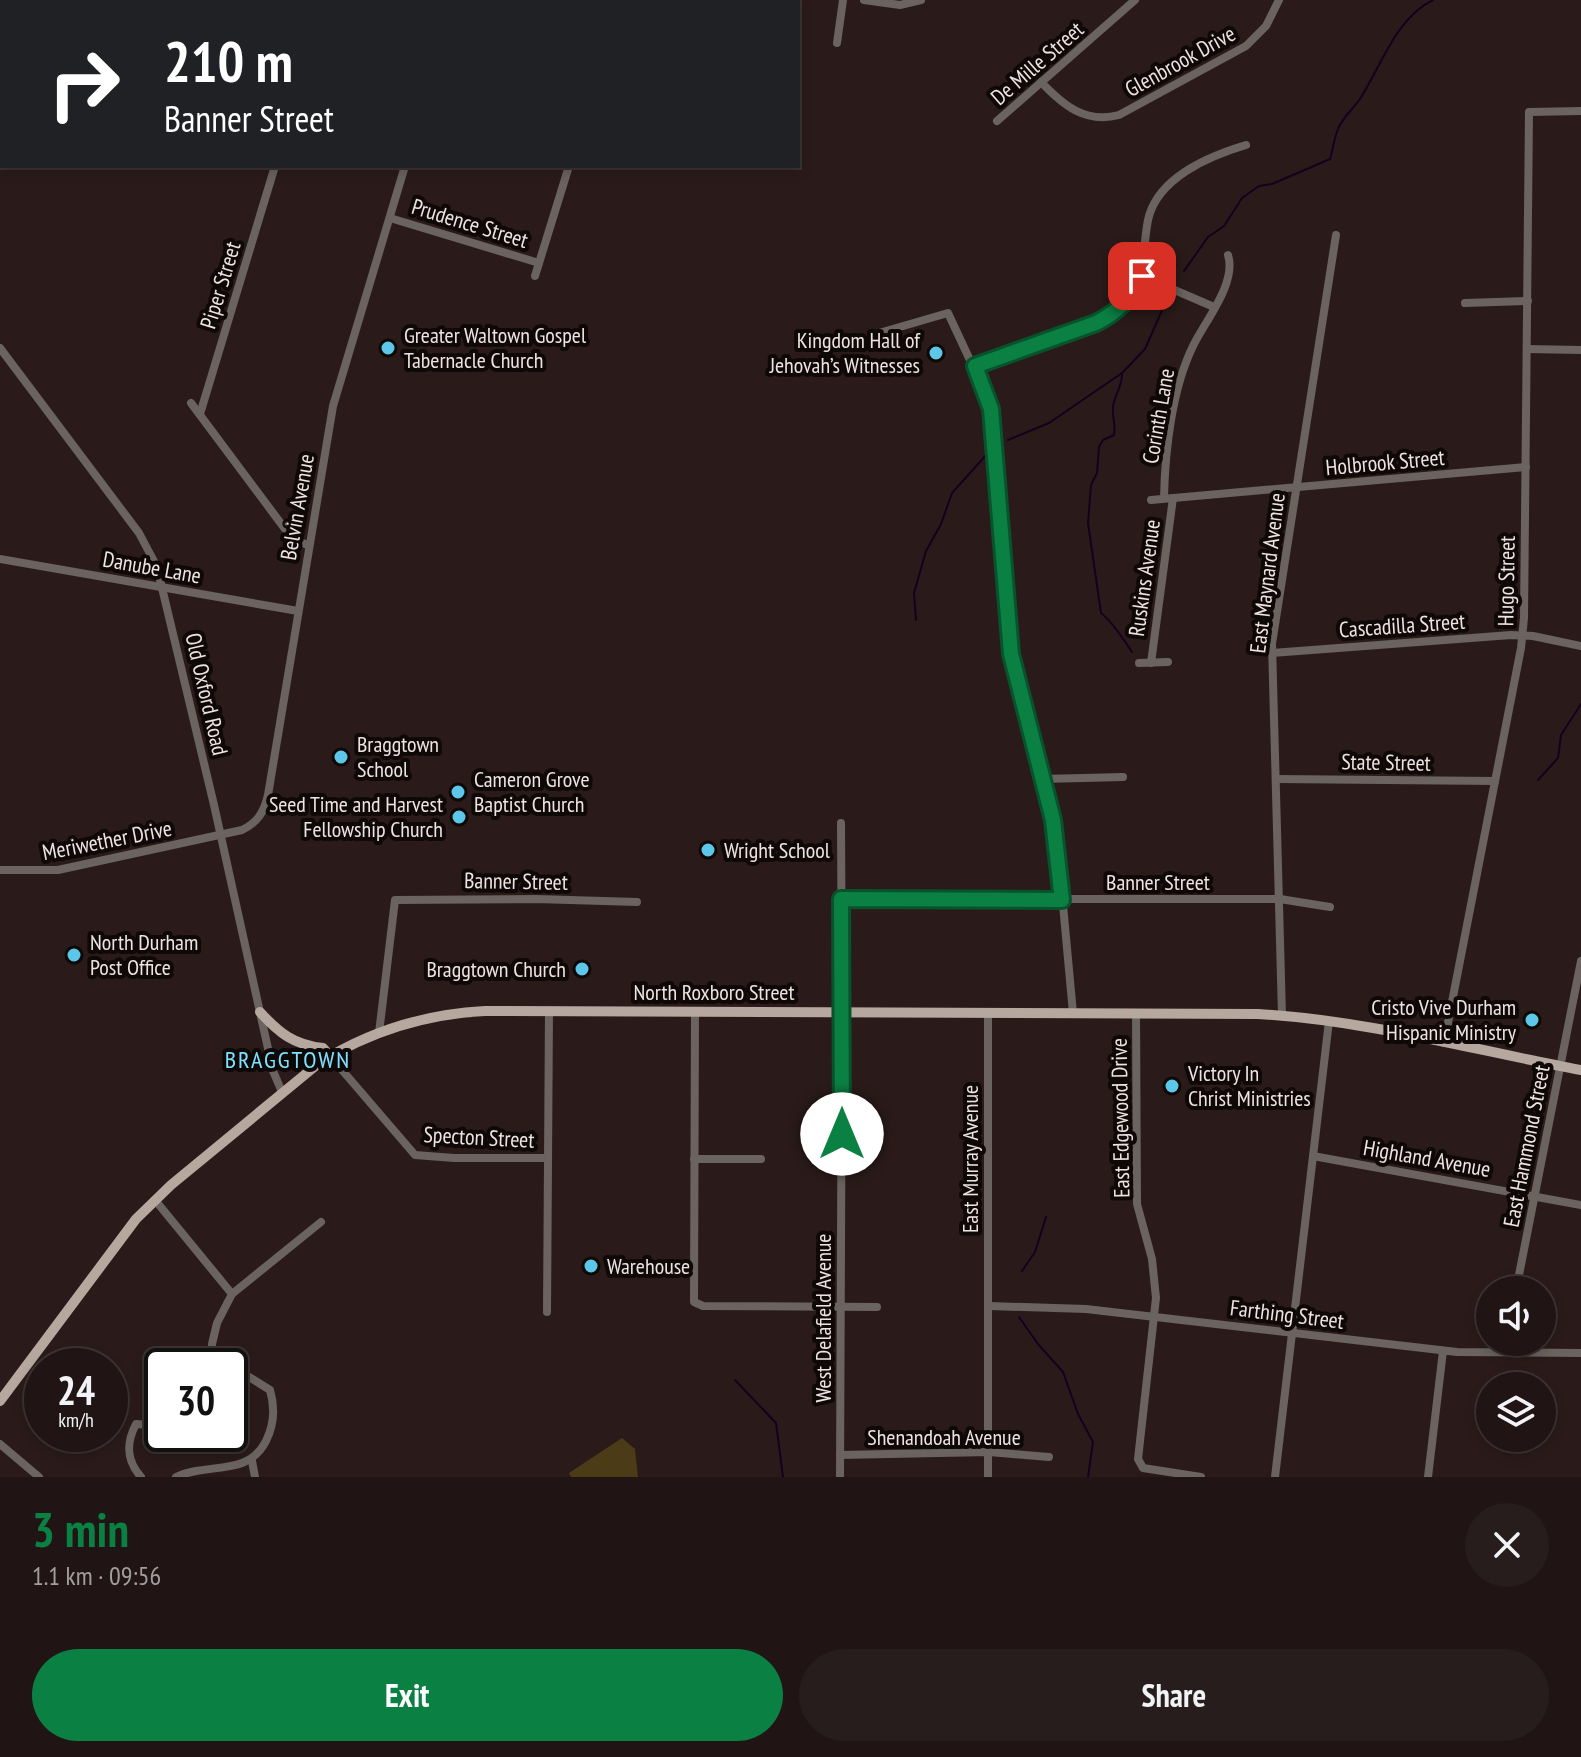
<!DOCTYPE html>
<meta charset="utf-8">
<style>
:root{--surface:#201414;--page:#281d1d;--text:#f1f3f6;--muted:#a29ea0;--line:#3d3334;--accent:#0b8043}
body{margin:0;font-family:"PT Sans Narrow",sans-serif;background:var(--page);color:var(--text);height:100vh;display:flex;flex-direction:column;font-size:30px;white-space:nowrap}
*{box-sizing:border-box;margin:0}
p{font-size:26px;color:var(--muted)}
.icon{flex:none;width:44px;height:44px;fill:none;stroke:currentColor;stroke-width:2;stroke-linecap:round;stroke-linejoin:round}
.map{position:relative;height:1477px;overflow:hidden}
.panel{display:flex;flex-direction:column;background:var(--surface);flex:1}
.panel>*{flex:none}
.top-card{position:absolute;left:0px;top:0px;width:800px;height:168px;box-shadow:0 4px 12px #0003,0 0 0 2px var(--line);background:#202124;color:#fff;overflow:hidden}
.fabs{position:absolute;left:1476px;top:1276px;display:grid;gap:16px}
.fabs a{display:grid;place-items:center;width:80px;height:80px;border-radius:50%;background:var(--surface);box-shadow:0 4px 12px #0003,0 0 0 2px var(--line);font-size:40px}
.speed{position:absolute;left:24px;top:1348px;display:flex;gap:16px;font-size:40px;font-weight:700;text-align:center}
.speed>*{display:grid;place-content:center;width:104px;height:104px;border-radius:50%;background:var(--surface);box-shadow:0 4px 12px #0003,0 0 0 2px var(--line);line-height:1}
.speed small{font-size:20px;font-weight:400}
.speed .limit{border:4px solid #111;border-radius:12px;background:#fff;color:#111}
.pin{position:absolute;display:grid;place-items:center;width:68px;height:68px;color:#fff;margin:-34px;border-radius:16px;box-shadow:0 4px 12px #0006}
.me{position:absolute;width:88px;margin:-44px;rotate:0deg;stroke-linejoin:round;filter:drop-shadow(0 0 6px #0008)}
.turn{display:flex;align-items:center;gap:28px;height:168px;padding:0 32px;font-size:36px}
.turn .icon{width:104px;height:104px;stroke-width:2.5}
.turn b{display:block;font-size:56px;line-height:68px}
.round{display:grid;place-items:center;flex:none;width:84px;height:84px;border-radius:42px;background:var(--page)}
.headline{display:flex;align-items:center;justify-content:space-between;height:136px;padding:0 32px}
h1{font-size:48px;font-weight:700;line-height:60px;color:var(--accent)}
.cta{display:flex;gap:16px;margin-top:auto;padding:16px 32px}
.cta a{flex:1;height:92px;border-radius:48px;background:var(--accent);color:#fff;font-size:32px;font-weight:700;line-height:92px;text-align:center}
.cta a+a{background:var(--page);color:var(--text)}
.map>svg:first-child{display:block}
.green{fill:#4b3b16}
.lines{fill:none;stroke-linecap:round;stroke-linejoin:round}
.stream{stroke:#15001e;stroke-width:2}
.minor{stroke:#6a635f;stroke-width:8}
.major{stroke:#b6a89f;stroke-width:10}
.route-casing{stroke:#07532c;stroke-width:20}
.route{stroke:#0b8043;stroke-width:14}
.poi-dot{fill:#5cc7e8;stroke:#0e0807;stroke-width:3}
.labels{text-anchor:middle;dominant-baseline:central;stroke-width:8;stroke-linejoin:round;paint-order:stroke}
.street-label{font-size:22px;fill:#eee3e2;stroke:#0e0807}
.poi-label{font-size:22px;fill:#eee3e2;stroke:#0e0807;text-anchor:start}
.neighbourhood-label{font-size:24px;letter-spacing:2px;fill:#80e0ff;stroke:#0e0807}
</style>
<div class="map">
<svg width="1581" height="1477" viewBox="0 0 1581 1477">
<rect width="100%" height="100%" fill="#2a1b1a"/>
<path class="green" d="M622,1438L635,1449L638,1477H571L569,1473Z"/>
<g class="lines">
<g class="stream">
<path d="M1184,271L1208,237L1224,226L1242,198L1259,186L1272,184L1330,159C1333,149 1334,139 1338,129C1342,118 1353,109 1360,99C1381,66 1396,18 1433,0"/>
<path d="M1122,373C1123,386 1114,395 1113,407C1112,417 1116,425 1114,435L1103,440L1099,447L1097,473L1091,485L1088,523L1101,613C1113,622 1123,639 1132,652"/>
<path d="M1008,440L1049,423L1122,373L1145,349L1163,308"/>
<path d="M916,620L914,593L926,551L941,524L952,493L987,454"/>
<path d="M1538,780L1558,758L1561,735L1581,704"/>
<path d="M1022,1271L1035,1252L1046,1217"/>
<path d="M1019,1317L1038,1344L1063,1372L1078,1414L1093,1442L1088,1477"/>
<path d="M735,1380L776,1423L783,1477"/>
</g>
<g class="minor">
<path d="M864,0L900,5L921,0"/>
<path d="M9,2V0"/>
<path d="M57,2L58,0"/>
<path d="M173,2V0"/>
<path d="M454,2V0"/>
<path d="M619,2V0"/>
<path d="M837,43L843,0"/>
<path d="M0,47L2,37"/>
<path d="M1041,82C1063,105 1085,124 1119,115L1246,46L1266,26L1279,0"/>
<path d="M997,121L1135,0"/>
<path d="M390,218L539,263"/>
<path d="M535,276L569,166"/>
<path d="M1142,276L1214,307"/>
<path d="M1465,303L1528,301"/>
<path d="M879,333L948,313L990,403L1011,654L1057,840L1073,1013"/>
<path d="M0,348L139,533L157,567L214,805L273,1071L282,1092"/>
<path d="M1527,349L1581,350"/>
<path d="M975,366C1007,355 1096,331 1118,310C1148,282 1141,257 1148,220C1157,178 1209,156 1246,145"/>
<path d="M191,403L291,537L309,546"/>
<path d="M200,414L275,166"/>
<path d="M1164,498C1165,450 1172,389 1193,346C1205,321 1237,283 1228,255"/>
<path d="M1151,500L1526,467"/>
<path d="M0,559L298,611"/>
<path d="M1272,653L1511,635L1533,636L1581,646"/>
<path d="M1139,663L1168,662"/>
<path d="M1151,663L1173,498"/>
<path d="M1042,779L1123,777"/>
<path d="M1276,779L1495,781"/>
<path d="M0,870H58L242,830C258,822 264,812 268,795L333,406L405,166"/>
<path d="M841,899H1280L1330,907"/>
<path d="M695,1012L694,1302L703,1306L877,1307"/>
<path d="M988,1013V1477"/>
<path d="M1136,1013L1137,1204L1152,1259L1156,1298L1138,1459L1143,1468L1201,1477"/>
<path d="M1282,1015L1272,644L1336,235"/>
<path d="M379,1033L395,900L536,899L637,902"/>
<path d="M1444,1043L1521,648L1524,618L1529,112L1581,111"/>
<path d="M330,1056L415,1155L454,1158H547"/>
<path d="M1313,1156L1581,1205"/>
<path d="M694,1159H761"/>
<path d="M155,1200L232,1294"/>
<path d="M1516,1290L1581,961"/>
<path d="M989,1306L1086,1309L1457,1352L1581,1353"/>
<path d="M547,1312L549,1011"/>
<path d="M213,1366L212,1344L217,1323L232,1294L321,1222"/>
<path d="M0,1444L39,1477"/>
<path d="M840,1455L989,1452L1049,1457"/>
<path d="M252,1461L255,1477"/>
<path d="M141,1477C126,1460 126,1443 136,1424L162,1426"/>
<path d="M176,1477C208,1462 248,1477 266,1441C274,1425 275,1407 270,1390L246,1375L230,1373"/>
<path d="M840,1477L842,1012L841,823"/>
<path d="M1275,1477L1329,1021"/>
<path d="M1428,1477L1443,1351"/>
</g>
<g class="major">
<path d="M260,1012C279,1033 294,1045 323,1048L330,1056"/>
<path d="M0,1401L136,1219L171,1185L319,1063C370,1031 426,1014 485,1011L1258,1014C1366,1020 1474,1050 1581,1070"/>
</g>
</g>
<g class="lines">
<defs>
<path id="route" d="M842,1134L841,899L1062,900L1053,820L1011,654L991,409L975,366L1096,323C1118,312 1131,298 1142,276"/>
</defs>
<use href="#route" class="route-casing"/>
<use href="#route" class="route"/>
</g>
<g class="poi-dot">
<circle cx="388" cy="348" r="8"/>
<circle cx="936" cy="353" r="8"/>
<circle cx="341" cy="757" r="8"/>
<circle cx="458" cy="792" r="8"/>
<circle cx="459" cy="817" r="8"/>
<circle cx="708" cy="850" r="8"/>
<circle cx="74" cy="955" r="8"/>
<circle cx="582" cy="969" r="8"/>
<circle cx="1532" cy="1020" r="8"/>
<circle cx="1172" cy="1086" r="8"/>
<circle cx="591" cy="1266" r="8"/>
</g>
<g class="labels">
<g class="street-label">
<text transform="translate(1180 61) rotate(-29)">Glenbrook Drive</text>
<text transform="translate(1037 63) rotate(-41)">De Mille Street</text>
<text transform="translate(470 223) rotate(17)">Prudence Street</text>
<text transform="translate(220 285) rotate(-73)">Piper Street</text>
<text transform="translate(1158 416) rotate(-80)">Corinth Lane</text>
<text transform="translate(1385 462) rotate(-5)">Holbrook Street</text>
<text transform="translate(297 507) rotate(-80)">Belvin Avenue</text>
<text transform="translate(152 567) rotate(10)">Danube Lane</text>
<text transform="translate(1267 573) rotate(-83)">East Maynard Avenue</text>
<text transform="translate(1144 578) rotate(-82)">Ruskins Avenue</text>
<text transform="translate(1506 581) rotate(-89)">Hugo Street</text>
<text transform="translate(1402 625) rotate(-4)">Cascadilla Street</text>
<text transform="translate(207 694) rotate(77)">Old Oxford Road</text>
<text transform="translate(1386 762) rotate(1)">State Street</text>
<text transform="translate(107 840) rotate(-11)">Meriwether Drive</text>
<text transform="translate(516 881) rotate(1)">Banner Street</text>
<text x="1158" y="882">Banner Street</text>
<text x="714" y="992">North Roxboro Street</text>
<text transform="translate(1120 1118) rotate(-91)">East Edgewood Drive</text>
<text transform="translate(479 1137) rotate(3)">Specton Street</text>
<text transform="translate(1526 1146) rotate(-79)">East Hammond Street</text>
<text transform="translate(1427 1158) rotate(10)">Highland Avenue</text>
<text transform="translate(970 1159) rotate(-90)">East Murray Avenue</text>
<text transform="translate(1287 1314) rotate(7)">Farthing Street</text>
<text transform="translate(823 1318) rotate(-90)">West Delafield Avenue</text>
<text x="944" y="1437">Shenandoah Avenue</text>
</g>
<g class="poi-label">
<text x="404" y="335">Greater Waltown Gospel<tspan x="404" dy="25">Tabernacle Church</tspan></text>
<text x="920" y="340" text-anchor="end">Kingdom Hall of<tspan x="920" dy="25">Jehovah’s Witnesses</tspan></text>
<text x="357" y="744">Braggtown<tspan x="357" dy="25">School</tspan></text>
<text x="474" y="779">Cameron Grove<tspan x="474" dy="25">Baptist Church</tspan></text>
<text x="443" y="804" text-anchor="end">Seed Time and Harvest<tspan x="443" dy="25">Fellowship Church</tspan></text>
<text x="724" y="850">Wright School</text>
<text x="90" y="942">North Durham<tspan x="90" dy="25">Post Office</tspan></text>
<text x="566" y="969" text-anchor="end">Braggtown Church</text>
<text x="1516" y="1007" text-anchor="end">Cristo Vive Durham<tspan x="1516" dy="25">Hispanic Ministry</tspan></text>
<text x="1188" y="1073">Victory In<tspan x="1188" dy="25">Christ Ministries</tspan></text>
<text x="607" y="1266">Warehouse</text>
</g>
<g class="neighbourhood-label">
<text x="288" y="1059">BRAGGTOWN</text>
</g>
</g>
</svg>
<div class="fabs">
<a><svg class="icon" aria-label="sound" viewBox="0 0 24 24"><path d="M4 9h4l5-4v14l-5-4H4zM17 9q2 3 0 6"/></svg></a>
<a><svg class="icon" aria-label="layers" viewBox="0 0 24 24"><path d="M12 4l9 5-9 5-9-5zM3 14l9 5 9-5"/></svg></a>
</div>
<div class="speed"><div>24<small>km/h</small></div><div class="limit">30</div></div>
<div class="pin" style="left:1142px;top:276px;background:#d93025"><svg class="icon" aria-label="arrive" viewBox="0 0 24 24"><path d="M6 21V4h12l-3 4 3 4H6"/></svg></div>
<svg class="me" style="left:842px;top:1134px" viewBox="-20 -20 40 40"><circle r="19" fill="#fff"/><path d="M0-13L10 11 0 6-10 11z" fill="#0b8043"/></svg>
<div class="top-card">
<div class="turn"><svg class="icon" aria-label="right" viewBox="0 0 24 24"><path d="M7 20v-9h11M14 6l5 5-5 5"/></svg><div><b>210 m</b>Banner Street</div></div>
</div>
</div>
<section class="panel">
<div class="headline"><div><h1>3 min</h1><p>1.1 km · 09:56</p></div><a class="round"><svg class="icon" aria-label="close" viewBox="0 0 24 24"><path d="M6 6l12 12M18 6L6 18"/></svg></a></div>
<div class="cta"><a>Exit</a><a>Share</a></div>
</section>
